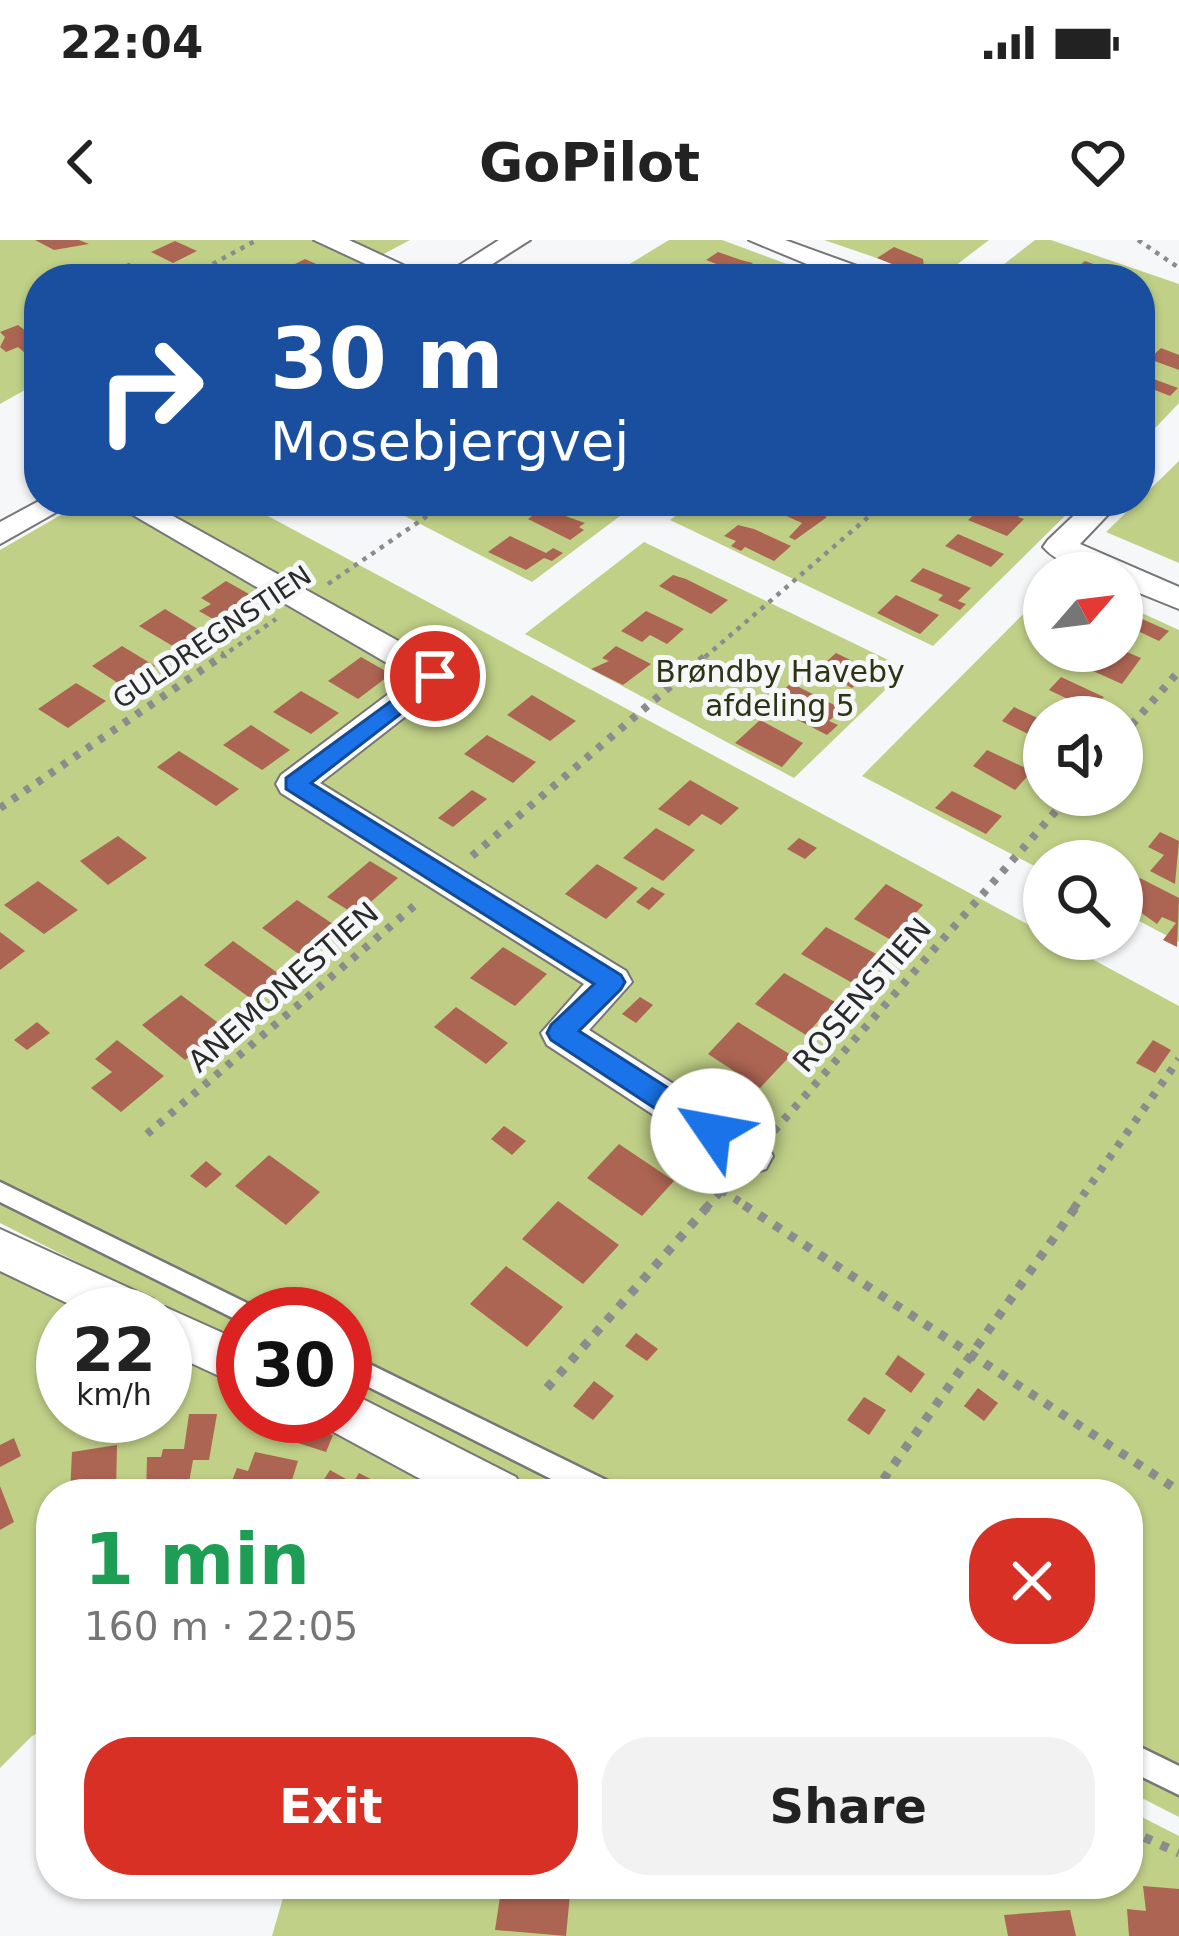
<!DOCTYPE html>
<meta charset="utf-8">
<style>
:root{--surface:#fff;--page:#f2f2f2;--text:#222;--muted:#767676;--accent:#d93025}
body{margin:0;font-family:"DejaVu Sans",sans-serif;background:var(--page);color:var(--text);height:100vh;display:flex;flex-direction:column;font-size:45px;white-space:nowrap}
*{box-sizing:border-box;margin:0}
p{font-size:39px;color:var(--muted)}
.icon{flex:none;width:66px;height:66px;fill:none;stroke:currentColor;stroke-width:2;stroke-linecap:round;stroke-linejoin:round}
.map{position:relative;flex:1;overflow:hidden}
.drawer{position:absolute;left:36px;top:1239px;width:1107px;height:420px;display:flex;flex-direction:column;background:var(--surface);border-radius:48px;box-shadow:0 3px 9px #0004}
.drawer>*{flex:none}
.guide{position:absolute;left:24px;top:24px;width:1131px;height:252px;border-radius:48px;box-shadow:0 3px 9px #0004;background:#1a4fa0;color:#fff;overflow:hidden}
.needle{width:78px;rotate:62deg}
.controls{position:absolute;left:1023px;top:312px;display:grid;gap:24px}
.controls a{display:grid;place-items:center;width:120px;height:120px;border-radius:50%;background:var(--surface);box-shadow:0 3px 9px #0004;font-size:60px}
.speed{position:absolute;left:36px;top:1047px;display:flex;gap:24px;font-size:60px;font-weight:700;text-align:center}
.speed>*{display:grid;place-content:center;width:156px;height:156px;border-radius:50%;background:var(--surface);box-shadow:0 3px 9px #0004;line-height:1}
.speed small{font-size:30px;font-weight:400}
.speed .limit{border:18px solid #d22;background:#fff;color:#111}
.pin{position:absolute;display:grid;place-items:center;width:102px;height:102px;color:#fff;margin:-51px;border:6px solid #fff;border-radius:50%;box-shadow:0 3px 12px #0007}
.me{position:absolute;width:132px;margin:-66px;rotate:303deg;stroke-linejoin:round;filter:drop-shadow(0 0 9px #0008)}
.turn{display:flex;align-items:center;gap:42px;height:252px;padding:0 48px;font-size:54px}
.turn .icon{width:156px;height:156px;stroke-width:2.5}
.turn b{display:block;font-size:84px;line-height:102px}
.round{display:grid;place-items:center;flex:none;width:126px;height:126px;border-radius:48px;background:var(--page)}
.head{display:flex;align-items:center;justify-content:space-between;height:204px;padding:0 48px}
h1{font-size:72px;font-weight:700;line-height:90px;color:#1e9e55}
.cta{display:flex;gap:24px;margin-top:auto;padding:24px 48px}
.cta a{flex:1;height:138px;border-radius:48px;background:var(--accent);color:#fff;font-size:48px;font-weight:700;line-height:138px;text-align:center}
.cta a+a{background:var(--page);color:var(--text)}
.status{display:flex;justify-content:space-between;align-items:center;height:84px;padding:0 60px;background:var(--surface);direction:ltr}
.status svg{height:33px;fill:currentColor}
header{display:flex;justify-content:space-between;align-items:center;height:156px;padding:0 48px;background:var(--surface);font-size:54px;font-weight:700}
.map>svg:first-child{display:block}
.green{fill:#c0d087;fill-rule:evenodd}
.building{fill:#ad6553}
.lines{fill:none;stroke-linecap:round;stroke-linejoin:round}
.service-casing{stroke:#767677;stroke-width:5}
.minor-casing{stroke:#767677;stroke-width:4}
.path-far2{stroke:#8c8c8d;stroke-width:4.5;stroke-dasharray:4.5 6;stroke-linecap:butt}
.path-far1{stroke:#8c8c8d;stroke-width:8;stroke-dasharray:6 9;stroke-linecap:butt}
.path{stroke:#8c8c8d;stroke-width:9;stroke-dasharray:8 10;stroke-linecap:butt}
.service{fill:#fff;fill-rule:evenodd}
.minor{fill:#fff;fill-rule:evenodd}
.route{fill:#1a73e8;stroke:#114b97;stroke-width:3}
.labels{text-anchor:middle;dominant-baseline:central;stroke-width:10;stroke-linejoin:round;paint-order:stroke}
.far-street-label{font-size:27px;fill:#2a2a2b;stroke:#f6f7f8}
.park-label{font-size:30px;fill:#2d3313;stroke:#f6f7f8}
.street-label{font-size:30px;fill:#2a2a2b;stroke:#f6f7f8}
</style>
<div class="status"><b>22:04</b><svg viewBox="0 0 49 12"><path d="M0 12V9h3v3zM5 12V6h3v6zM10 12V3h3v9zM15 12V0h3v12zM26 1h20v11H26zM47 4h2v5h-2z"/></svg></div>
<header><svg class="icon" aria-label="back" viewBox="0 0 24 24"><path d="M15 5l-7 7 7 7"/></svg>GoPilot<svg class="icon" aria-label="heart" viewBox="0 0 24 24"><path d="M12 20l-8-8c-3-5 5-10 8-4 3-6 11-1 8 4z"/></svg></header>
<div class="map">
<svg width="1179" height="1696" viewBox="0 0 1179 1696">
<rect width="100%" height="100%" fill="#f6f7f8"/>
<g class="green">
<path d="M0,0H410L337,39H39V142L0,164Z"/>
<path d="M669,0H722L827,39H605Z"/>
<path d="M824,0H989L938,39Z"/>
<path d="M1035,0H1051L1179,44V163L1140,204V39H985Z"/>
<path d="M1179,221V323L1106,292Z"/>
<path d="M85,261H240L1044,693V699H1055L1179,766V1577L1128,1551V1254H538L345,1157V1074H243V1106L0,983V310Z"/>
<path d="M376,261H640L532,342Z"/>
<path d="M695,261H1080L933,406L670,280Z"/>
<path d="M644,302L907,429L794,538L525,394Z"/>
<path d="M1044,353V411H1122V364L1179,390V702L1122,672V621H1044V631L862,536ZM1044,477H1122V555H1044Z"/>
<path d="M0,996L153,1074H63V1176H165V1080L243,1120V1176H345L507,1254H51V1484L31,1497L0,1528Z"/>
<path d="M1128,1570L1179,1596V1696H272L287,1644H1128Z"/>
</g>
<g class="building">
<path d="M35,0H79L89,4L54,10Z"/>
<path d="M175,1L197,11L173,23L151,12Z"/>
<path d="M894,7L923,19L924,26L914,33L877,18Z"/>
<path d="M718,12L741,20L753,23L740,33L706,20Z"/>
<path d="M305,19L332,31L302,39L283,30Z"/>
<path d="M1085,21L1116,32L1099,39L1074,30Z"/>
<path d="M129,23L145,31L129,39L98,33Z"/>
<path d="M18,85L39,101V112L25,113L18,107L6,112L0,107L5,97L0,92Z"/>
<path d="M1161,108L1179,115V130L1149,119Z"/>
<path d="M1140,134L1178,148L1170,156L1155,150L1151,154L1140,150Z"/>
<path d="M767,261H791L827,277L795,300L789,297L802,283L762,265Z"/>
<path d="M986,264L1002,270L1006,266L1022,273L1018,277L1024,279L1007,296L968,280Z"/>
<path d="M543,268L585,283L579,287L584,290L570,300L528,279Z"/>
<path d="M738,285L754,289L791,306L774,321L745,307L741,311L731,306L736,301L724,296Z"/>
<path d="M958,294L1004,314L991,327L945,306Z"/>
<path d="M510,296L546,313L553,308L563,313L552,321L544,318L526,330L488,312Z"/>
<path d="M923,328L971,348L958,361L966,364L960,370L938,360L943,355L910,341Z"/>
<path d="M673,335L686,339L728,360L711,374L659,346Z"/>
<path d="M226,341L258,359L222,384L199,371L211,364L201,358Z"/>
<path d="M896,355L939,375L920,394L877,373Z"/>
<path d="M165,369L206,394L181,411L139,386Z"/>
<path d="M1122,370L1169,391L1159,401L1140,392L1122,404Z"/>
<path d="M646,371L684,389L667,404L650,395L642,402L621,391Z"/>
<path d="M122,406L155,426L124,447L92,426Z"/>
<path d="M616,406L651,424L623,445L591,429L609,421L602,418Z"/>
<path d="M1076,411L1118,415L1122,410L1141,418L1122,444L1084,427L1092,418Z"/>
<path d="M836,413L869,429L882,435L873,443L863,438L852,448L817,430Z"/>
<path d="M361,417L391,434L358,459L328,441Z"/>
<path d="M1061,437L1104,457L1093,468L1099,471L1093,477L1068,469L1074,462L1049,450Z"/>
<path d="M76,443L106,461L68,488L38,469Z"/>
<path d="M791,443L842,469L829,481L838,485L827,495L798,480L807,472L777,456Z"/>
<path d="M301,451L339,473L311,494L273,472Z"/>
<path d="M532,455L576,481L550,501L507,475Z"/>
<path d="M1014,467L1044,481V502L1002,481Z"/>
<path d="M760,480L803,503L782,527L735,503Z"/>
<path d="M251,485L290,510L262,530L223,505Z"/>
<path d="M487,495L536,522L513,543L464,514Z"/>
<path d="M987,510L1032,531L1015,550L973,526Z"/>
<path d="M179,511L239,549L216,566L157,527Z"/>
<path d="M690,540L739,568L721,585L702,574L689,586L658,569Z"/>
<path d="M472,550L487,559L453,587L438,578Z"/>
<path d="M952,551L1002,576L986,594L935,568Z"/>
<path d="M656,588L695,610L663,641L623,618Z"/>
<path d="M1160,592L1179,601L1175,644L1150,631L1164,615L1148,607Z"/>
<path d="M118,596L147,618L108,645L80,621Z"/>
<path d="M799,598L817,608L805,619L787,609Z"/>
<path d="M370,621L398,638L356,675L327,657Z"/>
<path d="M597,624L638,648L606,679L565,654Z"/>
<path d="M1140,638L1179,658L1177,707L1163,700L1176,683L1162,677L1157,684L1122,659Z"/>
<path d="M38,641L78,670L44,694L4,665Z"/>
<path d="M886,644L923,665L891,700L854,679Z"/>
<path d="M652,647L665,654L649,670L636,662Z"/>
<path d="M297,660L339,688L303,717L262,688Z"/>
<path d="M826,687L880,716L856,745L801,714Z"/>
<path d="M0,692L25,711L0,730Z"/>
<path d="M233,701L282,736L253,760L204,725Z"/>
<path d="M503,707L547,734L515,766L470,738Z"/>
<path d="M784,733L835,762L806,795L755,764Z"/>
<path d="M181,755L225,788L185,820L142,785Z"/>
<path d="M640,757L653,765L636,783L622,774Z"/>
<path d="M456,767L508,803L486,824L434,787Z"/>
<path d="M37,782L50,793L27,810L14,800Z"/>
<path d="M738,782L791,815L760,848L708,814Z"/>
<path d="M117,800L164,836L121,872L91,848L112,832L95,819Z"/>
<path d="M1153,800L1171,810L1155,833L1136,823Z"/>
<path d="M504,886L526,901L512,915L491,899Z"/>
<path d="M619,904L674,941L642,976L587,938Z"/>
<path d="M269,915L320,952L286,985L235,946Z"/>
<path d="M206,921L222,934L206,948L190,936Z"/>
<path d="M558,961L619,1005L583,1044L522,999Z"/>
<path d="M506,1026L563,1067L527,1107L470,1064Z"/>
<path d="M636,1093L658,1109L647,1121L625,1106Z"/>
<path d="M898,1115L925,1134L911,1153L885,1134Z"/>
<path d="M594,1141L614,1156L593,1180L573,1166Z"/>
<path d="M978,1148L998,1163L984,1181L964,1166Z"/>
<path d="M864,1157L886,1170L869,1195L847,1180Z"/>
<path d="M189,1174H217L209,1220H193L187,1254H146L147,1217H161L163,1209H184Z"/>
<path d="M301,1186L333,1195L326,1212L295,1202Z"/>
<path d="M14,1198L21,1216L0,1227V1205Z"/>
<path d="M117,1205L116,1254H70L72,1212Z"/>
<path d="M255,1212L298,1221L292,1240L286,1239L281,1254H227L237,1228L248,1231Z"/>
<path d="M330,1230L353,1243L359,1233L384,1246L379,1254H327L330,1249L321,1244Z"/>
<path d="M0,1246L14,1282L0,1290Z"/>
<path d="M502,1644H571L566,1696L495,1690Z"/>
<path d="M1143,1646L1179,1649V1696H1129L1127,1669L1146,1671Z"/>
<path d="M1070,1670L1076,1696H1008L1004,1675Z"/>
</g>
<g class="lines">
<defs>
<g id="service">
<path d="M0,942L255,1067L259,1074H243V1083L239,1081L0,962Z"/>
<path d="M345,1112L616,1245L620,1254H581L345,1135Z"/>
<path d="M1128,1501L1179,1526V1555L1128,1530Z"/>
</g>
<g id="minor">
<path d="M314,0H349L433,39H398Z"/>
<path d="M499,0H530L469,39H438Z"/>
<path d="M749,0H785L876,33L880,39H843Z"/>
<path d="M39,261H76L0,304V282Z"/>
<path d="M109,261H146L447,428L452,436L447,444L320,543L626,731L632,742L589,790L766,903L773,916L766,929L751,934L736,929L547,805L541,793L584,744L281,553L276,544L281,535L411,437Z"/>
<path d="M1089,261H1121L1080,304L1179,347V369L1122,346V333C1095,333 1062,328 1043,307L1048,300Z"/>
<path d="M0,989L153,1059L158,1069L165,1067L243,1102V1147L165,1111V1074H90L0,1031Z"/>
<path d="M345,1150L516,1237L523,1254H448L328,1189L322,1176H345Z"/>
</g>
</defs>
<use href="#service" class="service-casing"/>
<use href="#minor" class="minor-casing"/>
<g class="path-far2">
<path d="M1138,0L1179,28"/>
<path d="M185,39L257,0"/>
<path d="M1140,44L1148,37"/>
<path d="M328,344L449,261"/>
<path d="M221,417L276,379"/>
<path d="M705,417L887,261"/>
</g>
<g class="path-far1">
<path d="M1122,496L1179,431"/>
<path d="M0,568L225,414"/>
<path d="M472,616L708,414"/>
<path d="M774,891L1070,555"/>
<path d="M147,894L420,661"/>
<path d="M722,950L749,968"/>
<path d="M706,968L728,943"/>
<path d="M1074,968L1179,819"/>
</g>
<g class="path">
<path d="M744,965L1179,1251"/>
<path d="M547,1148L709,965"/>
<path d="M873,1254L1077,965"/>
<path d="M1128,1590L1179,1613"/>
</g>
<use href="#service" class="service"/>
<use href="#minor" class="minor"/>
</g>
<path class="route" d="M435,429L446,436L443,441L311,543L621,735L625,742L621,749L579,791L723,883L727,891L723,900H703L551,800L547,793L551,785L594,744L286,549V538Z"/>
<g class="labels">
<g class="far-street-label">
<text transform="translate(212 397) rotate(-34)">GULDREGNSTIEN</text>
</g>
<g class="park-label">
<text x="780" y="431">Brøndby Haveby<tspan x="780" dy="34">afdeling 5</tspan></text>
</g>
<g class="street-label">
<text transform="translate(283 747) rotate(-41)">ANEMONESTIEN</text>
<text transform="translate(862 755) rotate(-49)">ROSENSTIEN</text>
</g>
</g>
</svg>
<div class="controls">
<a><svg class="needle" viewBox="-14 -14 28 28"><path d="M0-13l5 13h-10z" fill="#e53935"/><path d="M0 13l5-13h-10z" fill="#767676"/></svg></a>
<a><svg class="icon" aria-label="sound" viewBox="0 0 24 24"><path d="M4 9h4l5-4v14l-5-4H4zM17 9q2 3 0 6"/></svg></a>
<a><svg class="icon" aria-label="search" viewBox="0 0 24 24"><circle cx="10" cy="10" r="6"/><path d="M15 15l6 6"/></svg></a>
</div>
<div class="speed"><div>22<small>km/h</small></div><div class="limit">30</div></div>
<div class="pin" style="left:435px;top:436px;background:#d93025"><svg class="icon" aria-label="arrive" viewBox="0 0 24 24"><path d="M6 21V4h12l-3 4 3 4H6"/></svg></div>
<svg class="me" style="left:713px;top:891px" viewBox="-20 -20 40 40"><circle r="19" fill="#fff"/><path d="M0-13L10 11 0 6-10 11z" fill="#1a73e8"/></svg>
<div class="guide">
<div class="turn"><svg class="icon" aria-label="right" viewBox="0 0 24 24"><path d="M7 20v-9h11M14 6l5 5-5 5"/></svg><div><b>30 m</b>Mosebjergvej</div></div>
</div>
<section class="drawer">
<div class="head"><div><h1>1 min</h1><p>160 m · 22:05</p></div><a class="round" style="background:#d93025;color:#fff"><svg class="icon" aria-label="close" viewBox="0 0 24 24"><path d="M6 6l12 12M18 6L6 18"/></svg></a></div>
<div class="cta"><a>Exit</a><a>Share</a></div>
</section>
</div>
